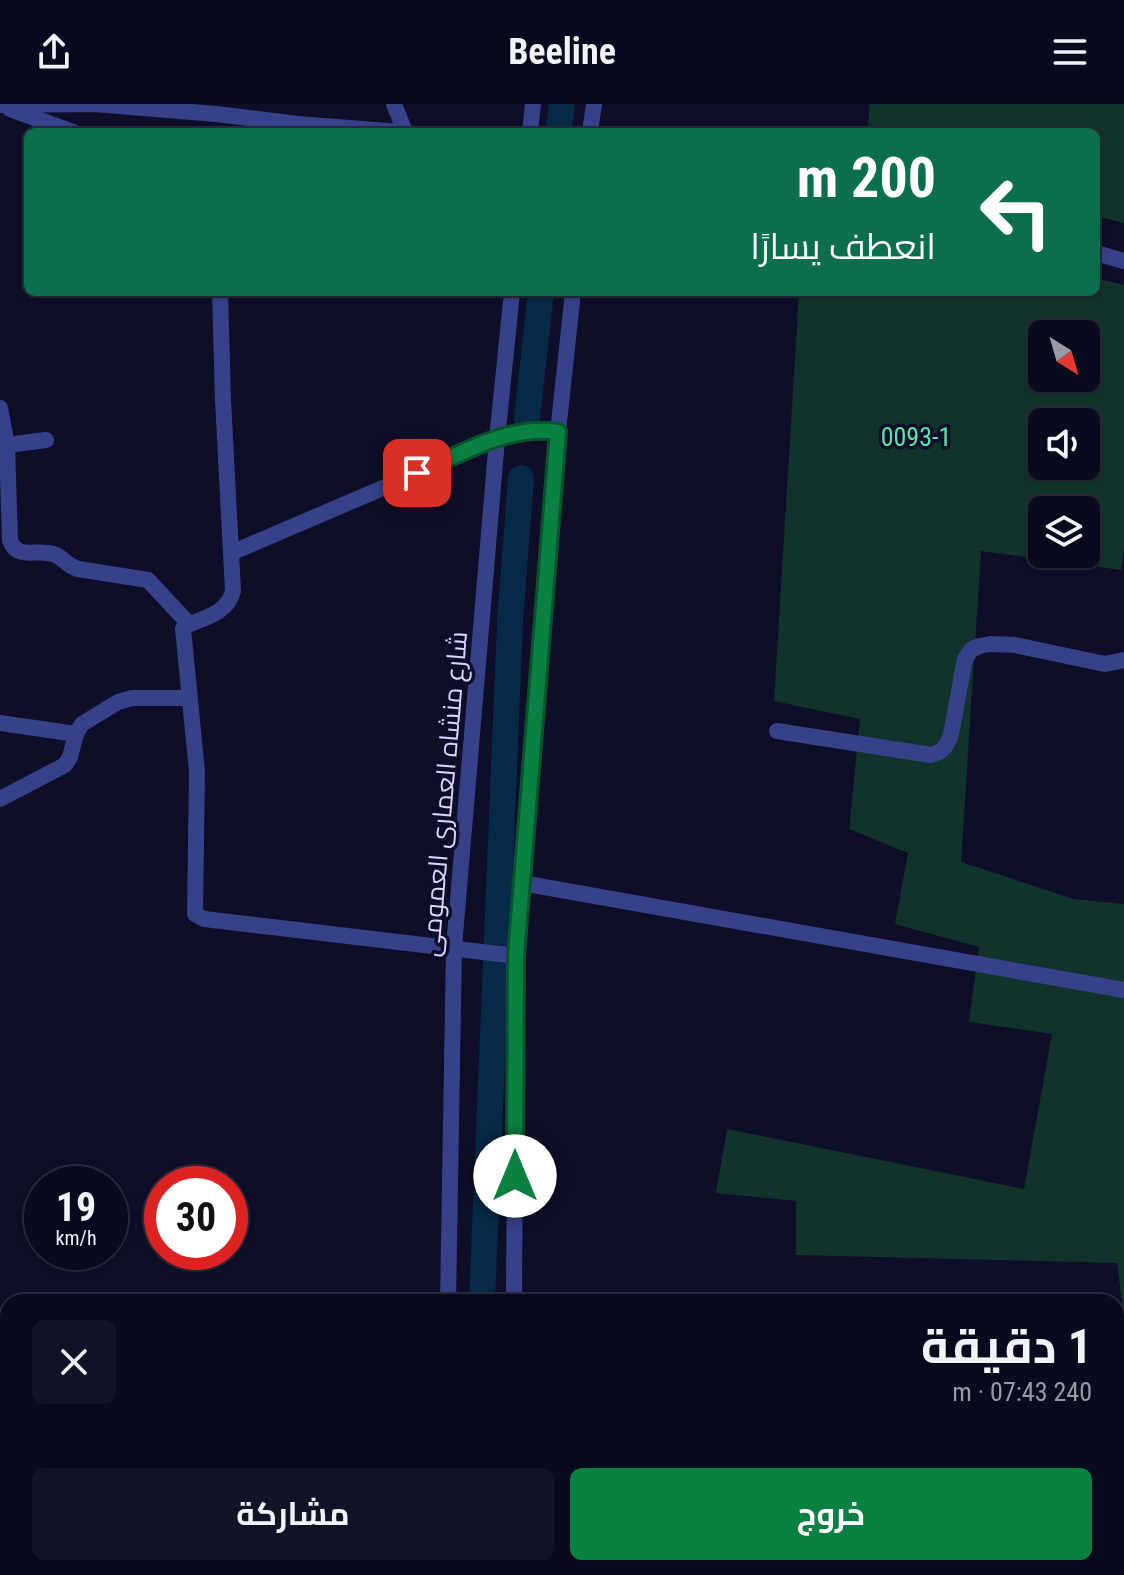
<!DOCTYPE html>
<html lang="ar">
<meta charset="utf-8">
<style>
:root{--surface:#0a0a1e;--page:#131327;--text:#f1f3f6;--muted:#999aa4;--line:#2a2b3c;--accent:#0b8043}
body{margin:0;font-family:"Roboto Condensed",Cairo,sans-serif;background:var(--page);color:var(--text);direction:rtl;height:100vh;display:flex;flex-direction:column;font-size:30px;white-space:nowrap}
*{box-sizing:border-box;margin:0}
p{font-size:26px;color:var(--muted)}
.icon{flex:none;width:44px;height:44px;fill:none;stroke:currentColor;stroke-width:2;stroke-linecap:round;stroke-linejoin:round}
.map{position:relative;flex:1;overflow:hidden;direction:ltr}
.drawer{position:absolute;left:0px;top:1190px;width:1124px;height:282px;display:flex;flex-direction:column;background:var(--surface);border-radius:24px 24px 0 0;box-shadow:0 2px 6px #0004,0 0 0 2px var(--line);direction:rtl}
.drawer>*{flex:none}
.guide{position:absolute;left:24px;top:24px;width:1076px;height:168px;border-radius:12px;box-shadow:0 2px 6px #0004,0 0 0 2px var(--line);direction:rtl;background:#0b6e4f;color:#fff;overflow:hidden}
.needle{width:52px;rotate:143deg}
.buttons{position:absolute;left:1028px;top:216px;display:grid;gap:16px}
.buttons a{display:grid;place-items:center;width:72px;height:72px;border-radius:12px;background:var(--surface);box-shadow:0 2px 6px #0004,0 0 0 2px var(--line);font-size:40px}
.speed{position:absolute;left:24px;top:1062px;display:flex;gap:16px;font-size:40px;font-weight:700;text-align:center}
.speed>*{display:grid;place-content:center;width:104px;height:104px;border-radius:50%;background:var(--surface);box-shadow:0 2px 6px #0004,0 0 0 2px var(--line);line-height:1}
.speed small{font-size:20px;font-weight:400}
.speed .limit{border:12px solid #d22;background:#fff;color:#111}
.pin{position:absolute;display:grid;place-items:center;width:68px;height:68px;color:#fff;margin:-34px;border-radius:16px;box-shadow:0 4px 12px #0006}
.me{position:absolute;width:88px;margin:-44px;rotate:0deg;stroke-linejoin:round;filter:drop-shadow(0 0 6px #0008)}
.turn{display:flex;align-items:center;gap:28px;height:168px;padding:0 32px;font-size:36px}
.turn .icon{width:104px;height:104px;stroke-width:2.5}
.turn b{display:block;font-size:56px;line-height:68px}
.round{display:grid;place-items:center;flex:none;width:84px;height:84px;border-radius:12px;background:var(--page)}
.summary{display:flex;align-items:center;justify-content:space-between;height:136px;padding:0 32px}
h1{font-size:48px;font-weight:700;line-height:60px}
.primary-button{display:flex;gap:16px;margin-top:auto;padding:16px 32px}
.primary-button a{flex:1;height:92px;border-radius:12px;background:var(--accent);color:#fff;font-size:32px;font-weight:700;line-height:92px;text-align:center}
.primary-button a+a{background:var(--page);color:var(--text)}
header{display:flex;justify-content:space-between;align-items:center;height:104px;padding:0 32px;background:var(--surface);font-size:36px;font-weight:700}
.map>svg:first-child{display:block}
.green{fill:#11332c;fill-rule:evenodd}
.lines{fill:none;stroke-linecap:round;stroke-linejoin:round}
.stream{stroke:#072a48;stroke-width:8}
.canal{stroke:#072a48;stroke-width:26}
.street{stroke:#36418a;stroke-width:16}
.route-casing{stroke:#07532c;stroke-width:20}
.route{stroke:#0b8043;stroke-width:14}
.labels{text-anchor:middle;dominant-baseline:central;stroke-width:7;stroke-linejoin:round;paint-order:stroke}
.park-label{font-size:26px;fill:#59e8ac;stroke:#0e0e28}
.street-label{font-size:26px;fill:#d5d8ff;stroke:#0e0e28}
</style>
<header><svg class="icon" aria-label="menu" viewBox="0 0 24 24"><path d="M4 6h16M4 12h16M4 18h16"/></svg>Beeline<svg class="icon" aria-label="share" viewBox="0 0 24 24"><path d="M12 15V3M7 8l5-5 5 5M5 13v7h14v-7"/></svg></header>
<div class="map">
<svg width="1124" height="1471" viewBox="0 0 1124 1471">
<rect width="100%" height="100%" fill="#0e0e28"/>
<g class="green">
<path d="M870,0H1124V119L1096,112V28H867Z"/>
<path d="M1096,174L1124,181V446L1121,466L981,447L961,758L1073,795L1124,800V1214L1117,1159L796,1151V1097L716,1089L727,1025L1024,1085L1052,930L969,918L979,843L895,820L908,749L849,725L860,615L774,597L799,188H1096ZM1042,230H1086V274H1042ZM1042,318H1086V362H1042ZM1042,406H1086V450H1042Z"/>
</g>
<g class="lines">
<path class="stream" d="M436,1471L440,1464"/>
<g class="canal">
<path d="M559,23L562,0"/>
<path d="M527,314L541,188"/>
<path d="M482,1198L510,518L521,374"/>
</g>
<g class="street">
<path d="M394,0L405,28"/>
<path d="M0,1L95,0L216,10L298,20L401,28"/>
<path d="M10,5L73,28"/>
<path d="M530,28L533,0"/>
<path d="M590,28L594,0"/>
<path d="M1096,149L1124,157"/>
<path d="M220,188L223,296L233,487C228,509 204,514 185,522L183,525L197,667L195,810L204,815L516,852"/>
<path d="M0,304L7,341L10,436C17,458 39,443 56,451C64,455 68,462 78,465L148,476L189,520"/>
<path d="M7,341L46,336"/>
<path d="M231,449L511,329L542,325L558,328"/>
<path d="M0,619L76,630"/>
<path d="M777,627L931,651C943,648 947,642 951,630L965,555L971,546L979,542L990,540L1015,541L1105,560L1124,556"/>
<path d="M0,695L65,661L70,653L76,630L82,620L118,598L132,594H189"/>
<path d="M522,779L1124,886"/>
<path d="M448,1198L454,843L497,335L512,188"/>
<path d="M514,1198L516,852L558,328L573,188"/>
<path d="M1116,1311L1124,1312"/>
<path d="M0,1431L8,1430"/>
<path d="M880,1464L881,1471"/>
<path d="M995,1464L996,1471"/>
<path d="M397,1471L401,1464"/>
<path d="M466,1471L469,1464"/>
<path d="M765,1471L766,1464"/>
</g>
</g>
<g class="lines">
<defs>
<path id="route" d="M417,369C461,350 509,320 558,328L516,852L515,1072"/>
</defs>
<use href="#route" class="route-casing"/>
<use href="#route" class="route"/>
</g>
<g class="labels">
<g class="park-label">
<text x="916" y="333">0093-1</text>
</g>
<g class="street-label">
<text transform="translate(444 690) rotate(-85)">شارع منشاه العمارى العمومى</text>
</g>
</g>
</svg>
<div class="buttons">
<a><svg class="needle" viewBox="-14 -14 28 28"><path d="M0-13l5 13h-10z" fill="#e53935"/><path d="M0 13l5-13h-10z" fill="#999aa4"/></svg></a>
<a><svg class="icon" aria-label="sound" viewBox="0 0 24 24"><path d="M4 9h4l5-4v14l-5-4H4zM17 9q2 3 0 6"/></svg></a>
<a><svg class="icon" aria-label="layers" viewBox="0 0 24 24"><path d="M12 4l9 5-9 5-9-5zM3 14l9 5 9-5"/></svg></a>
</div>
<div class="speed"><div>19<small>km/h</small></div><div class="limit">30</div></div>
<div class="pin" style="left:417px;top:369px;background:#d93025"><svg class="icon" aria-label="arrive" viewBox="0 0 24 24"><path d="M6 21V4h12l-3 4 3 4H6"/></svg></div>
<svg class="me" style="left:515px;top:1072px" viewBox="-20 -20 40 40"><circle r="19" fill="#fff"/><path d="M0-13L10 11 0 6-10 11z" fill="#0b8043"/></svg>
<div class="guide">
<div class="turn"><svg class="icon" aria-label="left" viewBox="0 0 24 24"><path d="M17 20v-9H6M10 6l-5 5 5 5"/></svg><div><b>200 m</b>انعطف يسارًا</div></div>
</div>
<section class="drawer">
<div class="summary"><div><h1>1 دقيقة</h1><p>240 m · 07:43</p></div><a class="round"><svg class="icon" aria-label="close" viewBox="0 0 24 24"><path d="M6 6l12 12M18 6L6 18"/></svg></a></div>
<div class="primary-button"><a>خروج</a><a>مشاركة</a></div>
</section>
</div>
